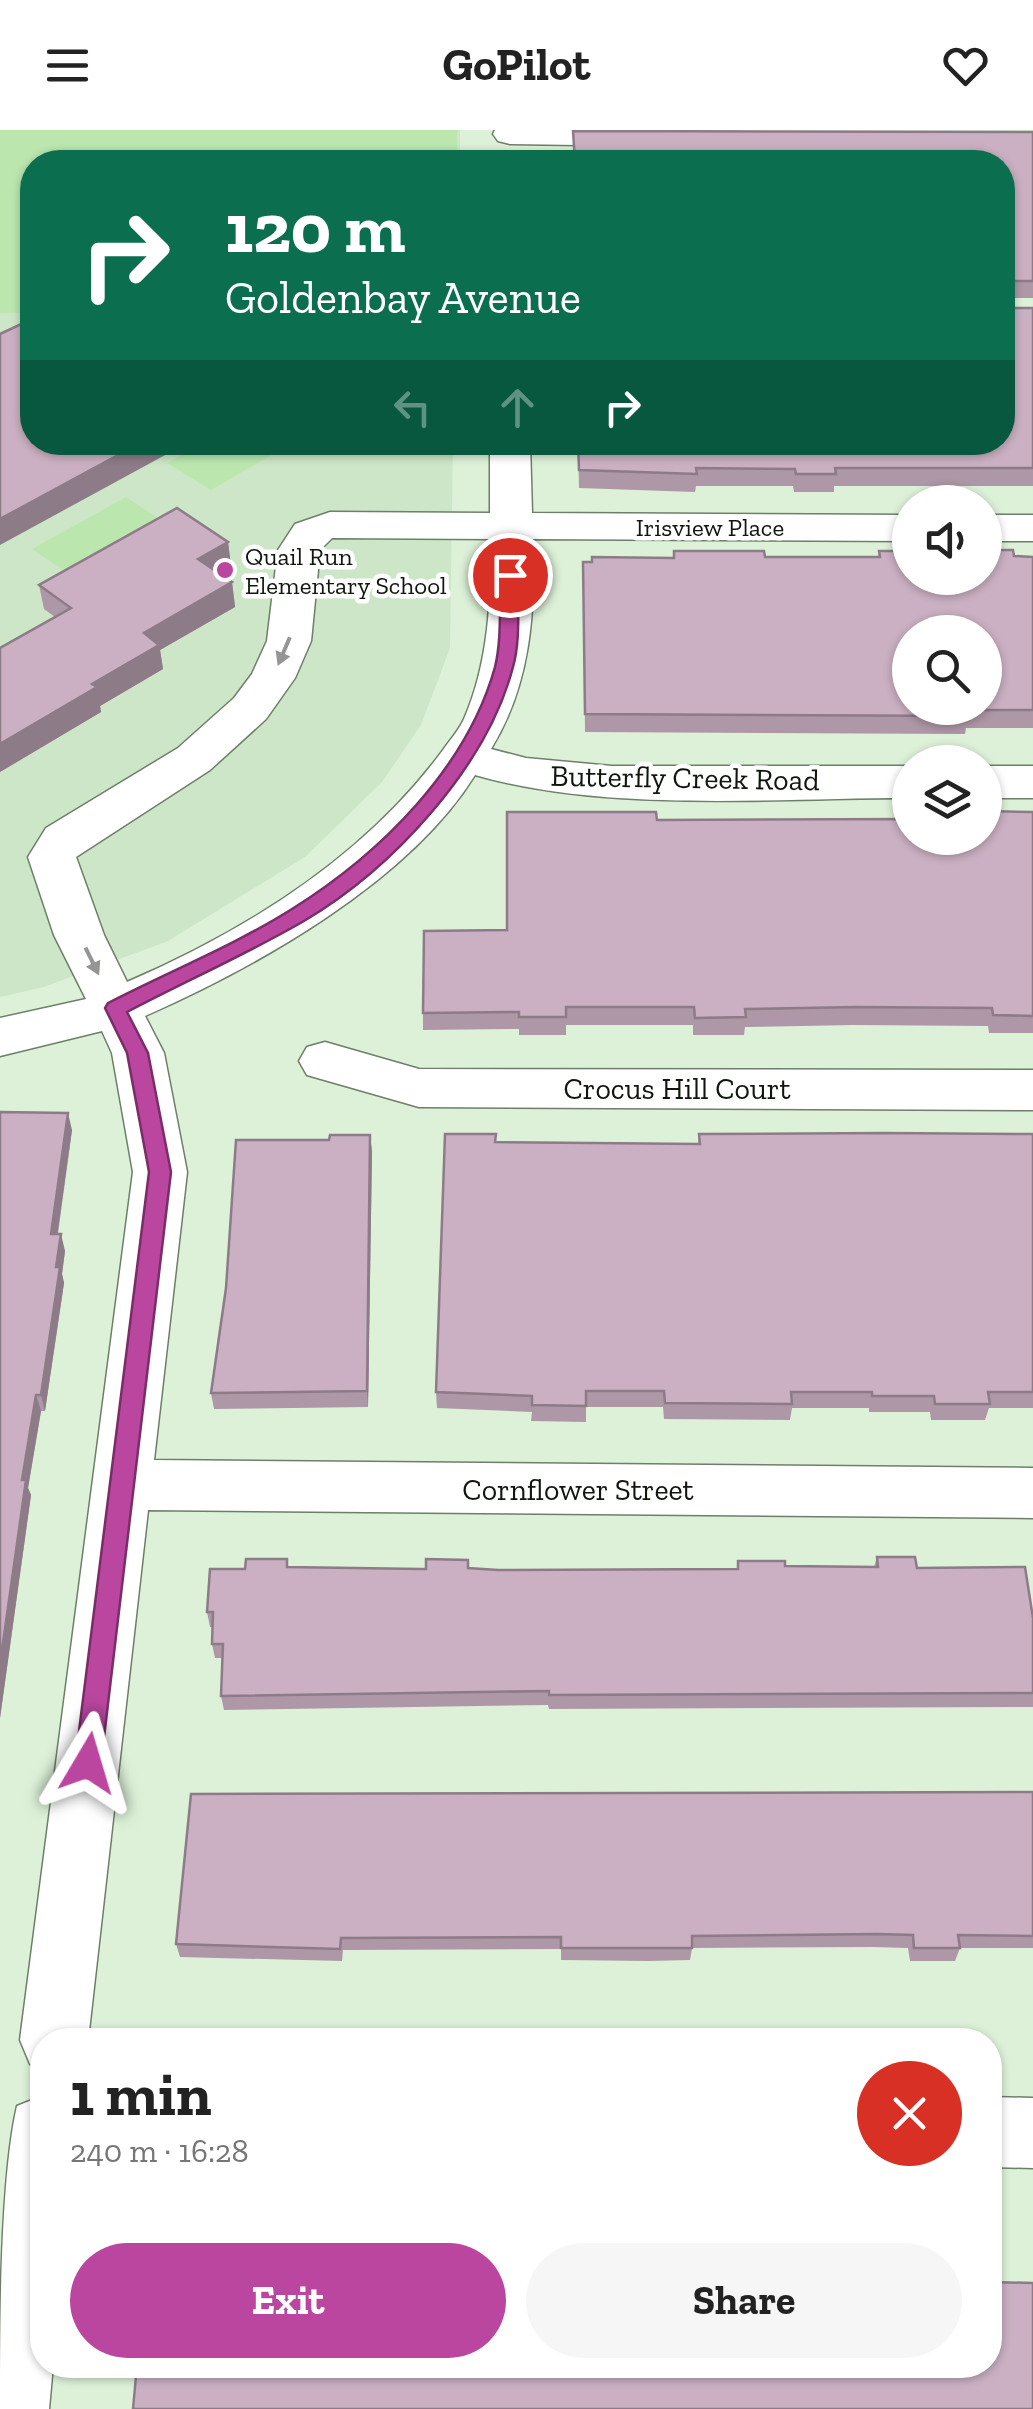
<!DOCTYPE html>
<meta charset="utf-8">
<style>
:root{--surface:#fff;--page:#f6f6f6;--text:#222;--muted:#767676;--accent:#ba469f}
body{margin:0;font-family:"Zilla Slab",serif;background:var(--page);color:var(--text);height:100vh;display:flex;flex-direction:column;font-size:38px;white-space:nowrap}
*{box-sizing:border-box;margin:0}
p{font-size:32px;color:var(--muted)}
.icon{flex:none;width:55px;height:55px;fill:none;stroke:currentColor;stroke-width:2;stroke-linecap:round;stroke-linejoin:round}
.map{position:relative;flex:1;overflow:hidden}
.drawer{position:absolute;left:30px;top:1898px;width:972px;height:350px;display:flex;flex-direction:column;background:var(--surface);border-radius:40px;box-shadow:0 2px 8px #0004}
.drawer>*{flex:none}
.top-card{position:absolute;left:20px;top:20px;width:995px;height:305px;border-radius:40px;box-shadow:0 2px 8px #0004;background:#0b6e4f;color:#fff;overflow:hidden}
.buttons{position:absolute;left:892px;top:355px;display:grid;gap:20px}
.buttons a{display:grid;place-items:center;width:110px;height:110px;border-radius:50%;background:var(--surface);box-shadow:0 2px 8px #0004;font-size:50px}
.pin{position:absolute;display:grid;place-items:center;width:85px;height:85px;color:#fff;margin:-42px;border:5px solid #fff;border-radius:50%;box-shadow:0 2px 10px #0007}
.me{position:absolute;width:110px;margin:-55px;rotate:7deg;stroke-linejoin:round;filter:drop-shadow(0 0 8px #0008)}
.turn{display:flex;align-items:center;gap:35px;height:210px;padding:0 40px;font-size:45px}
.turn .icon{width:130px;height:130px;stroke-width:2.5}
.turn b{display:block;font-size:70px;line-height:85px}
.lanes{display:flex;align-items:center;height:95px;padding:0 40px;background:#0003;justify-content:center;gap:50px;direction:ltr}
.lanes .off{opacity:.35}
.round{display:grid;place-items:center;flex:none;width:105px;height:105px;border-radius:52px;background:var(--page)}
.overview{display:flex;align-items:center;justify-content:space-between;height:170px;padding:0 40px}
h1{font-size:60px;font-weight:800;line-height:75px}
.primary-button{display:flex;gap:20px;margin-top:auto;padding:20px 40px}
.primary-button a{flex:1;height:115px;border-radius:60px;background:var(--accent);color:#fff;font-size:40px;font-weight:800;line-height:115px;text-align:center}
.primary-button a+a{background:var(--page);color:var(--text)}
header{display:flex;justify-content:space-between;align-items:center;height:130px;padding:0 40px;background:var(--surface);font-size:45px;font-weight:800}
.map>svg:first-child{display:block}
.built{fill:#cde6c7}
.green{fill:#bbe7af}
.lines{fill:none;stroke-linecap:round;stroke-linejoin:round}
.minor-casing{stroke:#6d7f69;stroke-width:3}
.minor{fill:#fff;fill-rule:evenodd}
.wall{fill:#ae97a7}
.shaded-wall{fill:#8d7b88}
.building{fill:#cab0c2;stroke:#8d7b88;stroke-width:2.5;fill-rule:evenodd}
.oneway{fill:#939692}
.route{fill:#ba469f;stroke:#792e67;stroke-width:2.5}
.poi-dot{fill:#ba469f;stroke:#fff;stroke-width:4}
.labels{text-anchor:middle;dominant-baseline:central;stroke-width:9;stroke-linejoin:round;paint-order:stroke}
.far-street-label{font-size:25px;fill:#0f160d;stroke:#fff}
.far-poi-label{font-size:25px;fill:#0f160d;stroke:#fff;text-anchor:start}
.street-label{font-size:30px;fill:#0f160d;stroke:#fff}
</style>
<header><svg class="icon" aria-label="menu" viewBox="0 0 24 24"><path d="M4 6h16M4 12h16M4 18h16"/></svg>GoPilot<svg class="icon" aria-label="heart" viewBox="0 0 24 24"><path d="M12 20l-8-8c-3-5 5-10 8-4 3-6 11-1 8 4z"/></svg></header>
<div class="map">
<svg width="1033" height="2279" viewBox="0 0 1033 2279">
<rect width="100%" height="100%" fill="#ddf1d8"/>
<path class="built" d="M0,0H460V32H32V312L453,313L450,518L421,595L382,652L305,727L168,811L44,857L0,867Z"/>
<g class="green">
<path d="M0,0H457V32H32V183H0Z"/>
<path d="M281,313L287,316L211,360L167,333L203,313Z"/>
<path d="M126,367L159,389L65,441L32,419Z"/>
</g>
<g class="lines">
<defs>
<g id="minor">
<path d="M495,0H658L662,6L657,13L645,16L510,14L498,11L493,4Z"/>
<path d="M490,312H530L532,383L910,385V411L533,409C535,483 531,554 491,619L526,628L612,636H910V668C772,668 607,683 475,645C409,752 256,837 145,886L164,923L187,1042L154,1330L1033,1338V1388L148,1380L88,1910H42V1939L30,1934L20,1910L133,1042L112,923L102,901L0,926V888L86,869L54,805L28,727L46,698L178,618L234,568L252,544L267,511L278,420L295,394L330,382L490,383ZM332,408L491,409C491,469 489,532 464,589C459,600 450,610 443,620C366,725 248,800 127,852L104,805L76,727L210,640L266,589L295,548L311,511L320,420Z"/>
<rect x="985" y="385" width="48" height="26"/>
<rect x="985" y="636" width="48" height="32"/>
<path d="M325,912L419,939L1033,940V980L419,977L307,945L299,931L307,917Z"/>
<path d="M42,1966V2235H53L49,2279H0C0,2195 0,2050 17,1976Z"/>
<path d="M990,1967L1033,1968V2038L990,2037Z"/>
</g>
</defs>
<use href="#minor" class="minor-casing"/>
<use href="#minor" class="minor"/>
</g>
<g class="wall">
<path d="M573,1L1033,2V168H1002V32H573Z"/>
<path d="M1033,178V356H834V362H794L793,356H696L695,362L579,358L578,312H1002Z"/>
<path d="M228,412L231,436L219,443L232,452L235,477L160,520L163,539L100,576L101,582L0,642V518L55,487L44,479L39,455Z"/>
<path d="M879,421L1033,427V598H966L965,604L585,602L583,432L765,427H878Z"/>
<path d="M1033,682V903H989L988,896L853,895L745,897L744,905H693V895H566V905H519V899L423,900V883L507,800L657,690L910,708Z"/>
<path d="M0,982L72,1000L58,1104L65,1121L62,1144L64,1153L45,1281H41L28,1358L31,1365L0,1588Z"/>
<path d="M699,1004H1033V1278H989L985,1290H931L930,1282H869V1278H792L790,1290L664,1289L663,1277H586V1292L531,1291L532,1282L437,1278L436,1262L496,1012L698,1014Z"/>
<path d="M370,1005L372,1022L368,1277L214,1279L211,1263L329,1010Z"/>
<path d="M877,1427L917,1438L1033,1488V1577L549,1579L548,1575L224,1580L221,1566L223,1528H215L212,1514V1497H210L207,1482L245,1439L288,1437L421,1439L468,1438L498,1440L737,1439L738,1431L785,1436L874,1437Z"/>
<path d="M1033,1662V1818H960L955,1831H910L908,1818L873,1817L692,1818L690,1830L648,1831L561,1830V1819L343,1820L342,1831L180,1827L176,1814Z"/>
</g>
<g class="shaded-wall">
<path d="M142,312H189L0,415V389Z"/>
<path d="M228,412L231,436L201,453L198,429Z"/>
<path d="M232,452L235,477L160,520L163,539L100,576L101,582L0,642V614L92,554L144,503Z"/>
<path d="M68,983L72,1000L55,1120L51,1104Z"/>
<path d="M370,1005L372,1022L368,1277L367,1261Z"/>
<path d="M61,1104L65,1121L62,1144L64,1153L45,1281L41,1265Z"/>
<path d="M36,1265L41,1281L28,1358L31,1365L0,1588V1534L22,1350Z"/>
</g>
<g class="building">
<path d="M573,1L1033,2V151H1002V32H575Z"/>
<path d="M1002,178H1033V338H835L836,344H796L795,339L696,338L697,344L579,340L578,312H1002Z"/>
<path d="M32,189V312H142L0,389V204Z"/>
<path d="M177,378L228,412L198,429L232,452L144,503L159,515L92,554L97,557L0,614V518L71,478L39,455Z"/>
<path d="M985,420H1013L1014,426L1033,427V580H967L968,586L585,584L583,432H592V427L674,428V421H764L765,427H880L879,421H910V448H985ZM910,502H985V578H910Z"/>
<path d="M985,681L1033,682V886L993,885L992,878L856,877L745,879L746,887L695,888L694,877H566V887H519V882L423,883L424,801L507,800V682H656L657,690L910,689V708H985Z"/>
<path d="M0,982L68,983L51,1104H61L56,1137H60L41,1265H36L22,1350H26L0,1534Z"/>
<path d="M884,1003L1033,1004V1262H988L990,1274H935L934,1266H872V1262H791L792,1274L665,1273L664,1261H586V1276L532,1275V1266L436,1262L445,1004H496L495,1012L700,1014L699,1004Z"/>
<path d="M330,1005H370L367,1261L211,1263L226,1158L236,1010H329Z"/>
<path d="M877,1427H915L917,1438L1025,1437L1033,1488V1563L549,1565V1561L221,1566L223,1514H212L213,1482H207L210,1439H245L246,1429H287V1437L421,1439H426V1429L468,1430V1438L498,1440L738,1439V1431H785V1436L878,1437Z"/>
<path d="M1033,1662V1806L958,1805L960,1818H914L913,1805L877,1804L692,1806V1818H561V1807L341,1808L340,1819L176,1814L191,1664Z"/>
<path d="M990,2152L1033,2153V2279H133L137,2235H990Z"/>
</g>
<defs><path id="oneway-solid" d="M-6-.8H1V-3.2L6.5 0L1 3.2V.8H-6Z" transform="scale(2.5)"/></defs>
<g class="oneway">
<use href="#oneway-solid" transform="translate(284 521) rotate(113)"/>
<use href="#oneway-solid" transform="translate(92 831) rotate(64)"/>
</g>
<path class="route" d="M510,440L519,445C517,474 521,509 513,537C487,637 392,739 304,791C247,824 186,851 127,882L148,923L171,1042L101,1633L97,1642L88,1645L79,1642L75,1633L149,1042L127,923L105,878L108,873C168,842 235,815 292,779C380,724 467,638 495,537C502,509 499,474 501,445Z"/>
<circle class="poi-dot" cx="225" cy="440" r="10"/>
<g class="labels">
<g class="far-street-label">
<text x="710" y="397">Irisview Place</text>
</g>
<g class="far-poi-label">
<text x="245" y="426">Quail Run<tspan x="245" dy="29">Elementary School</tspan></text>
</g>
<g class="street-label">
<text transform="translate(685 648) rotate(1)">Butterfly Creek Road</text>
<text x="677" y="959">Crocus Hill Court</text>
<text x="578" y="1360">Cornflower Street</text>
</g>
</g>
</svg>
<div class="buttons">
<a><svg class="icon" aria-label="sound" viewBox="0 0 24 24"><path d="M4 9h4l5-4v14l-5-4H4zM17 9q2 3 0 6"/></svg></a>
<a><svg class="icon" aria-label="search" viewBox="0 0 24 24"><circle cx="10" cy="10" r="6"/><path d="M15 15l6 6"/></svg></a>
<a><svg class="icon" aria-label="layers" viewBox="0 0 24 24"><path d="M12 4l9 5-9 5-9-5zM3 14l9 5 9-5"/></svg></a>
</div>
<div class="pin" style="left:510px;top:445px;background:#d93025"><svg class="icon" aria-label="arrive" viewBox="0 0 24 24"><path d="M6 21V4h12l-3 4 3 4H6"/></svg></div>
<svg class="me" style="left:88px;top:1633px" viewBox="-20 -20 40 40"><path d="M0-17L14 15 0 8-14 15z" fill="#ba469f" stroke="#fff" stroke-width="4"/></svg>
<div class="top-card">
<div class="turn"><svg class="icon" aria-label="right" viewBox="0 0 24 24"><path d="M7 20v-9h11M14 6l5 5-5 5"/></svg><div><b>120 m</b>Goldenbay Avenue</div></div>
<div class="lanes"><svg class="icon off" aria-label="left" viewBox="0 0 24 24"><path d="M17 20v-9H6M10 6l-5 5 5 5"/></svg><svg class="icon off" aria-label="ahead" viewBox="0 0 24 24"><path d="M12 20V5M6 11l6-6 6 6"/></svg><svg class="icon" aria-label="right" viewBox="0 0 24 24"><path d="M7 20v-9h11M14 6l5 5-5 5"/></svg></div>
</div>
<section class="drawer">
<div class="overview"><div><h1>1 min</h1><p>240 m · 16:28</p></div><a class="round" style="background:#d93025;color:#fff"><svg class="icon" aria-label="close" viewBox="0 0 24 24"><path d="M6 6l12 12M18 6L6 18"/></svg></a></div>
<div class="primary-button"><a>Exit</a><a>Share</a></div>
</section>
</div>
